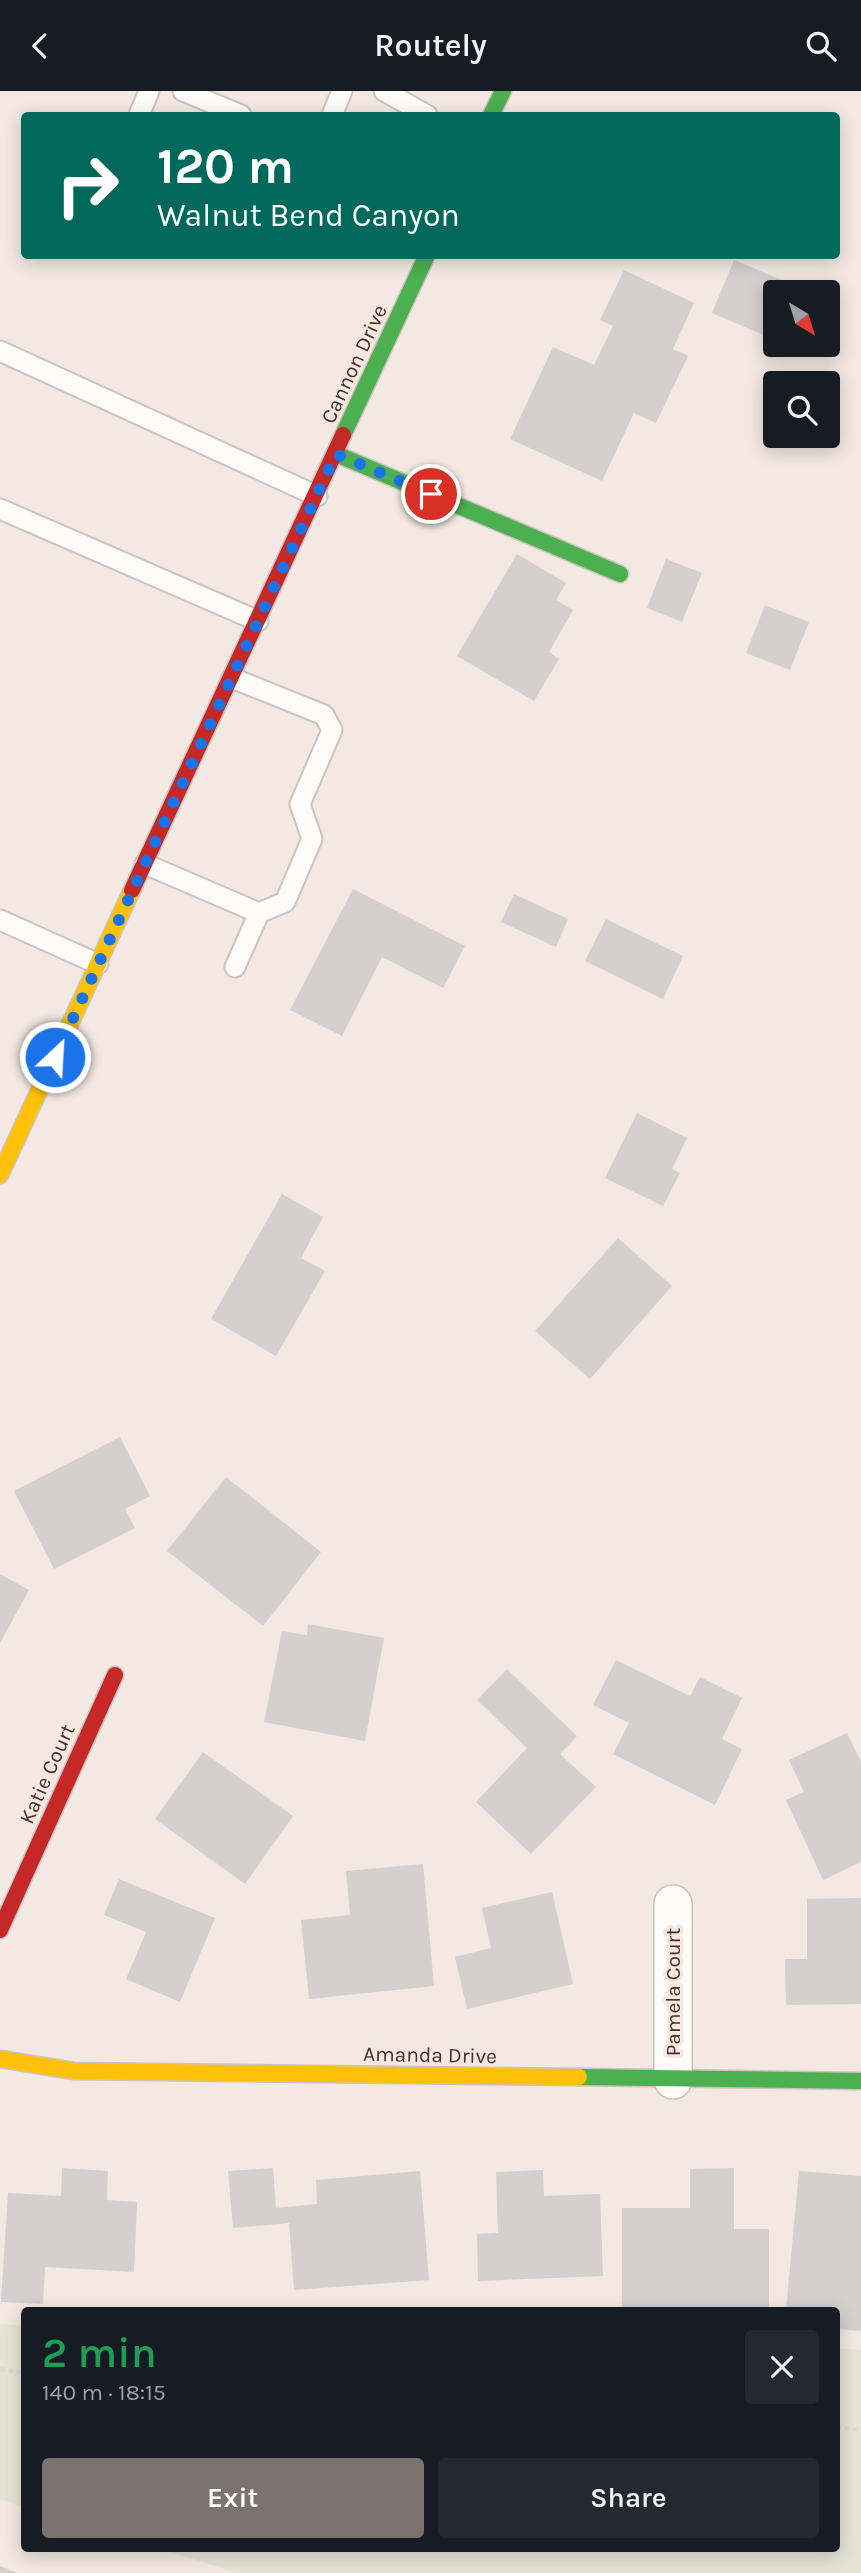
<!DOCTYPE html>
<meta charset="utf-8">
<style>
:root{--surface:#171b24;--page:#242831;--text:#f1f3f6;--muted:#9ea1a6;--accent:#7c736f}
body{margin:0;font-family:Karla,sans-serif;background:var(--page);color:var(--text);height:100vh;display:flex;flex-direction:column;font-size:26px;white-space:nowrap}
*{box-sizing:border-box;margin:0}
p{font-size:23px;color:var(--muted)}
.icon{flex:none;width:38px;height:38px;fill:none;stroke:currentColor;stroke-width:2;stroke-linecap:round;stroke-linejoin:round}
.map{position:relative;flex:1;overflow:hidden}
.sheet{position:absolute;left:21px;top:2216px;width:819px;height:245px;display:flex;flex-direction:column;background:var(--surface);border-radius:7px;box-shadow:0 4px 18px #0003}
.sheet>*{flex:none}
.hud{position:absolute;left:21px;top:21px;width:819px;height:147px;border-radius:7px;box-shadow:0 4px 18px #0003;background:#00695c;color:#fff;overflow:hidden}
.needle{width:46px;rotate:142deg}
.fabs{position:absolute;left:763px;top:189px;display:grid;gap:14px}
.fabs a{display:grid;place-items:center;width:77px;height:77px;border-radius:7px;background:var(--surface);box-shadow:0 4px 18px #0003;font-size:35px}
.pin{position:absolute;display:grid;place-items:center;width:60px;height:60px;color:#fff;margin:-30px;border:4px solid #fff;border-radius:50%;box-shadow:0 2px 7px #0007}
.me{position:absolute;width:77px;margin:-38px;rotate:25deg;stroke-linejoin:round;filter:drop-shadow(0 0 5px #0008)}
.turn{display:flex;align-items:center;gap:24px;height:147px;padding:0 21px;font-size:32px}
.turn .icon{width:91px;height:91px;stroke-width:2.5}
.turn b{display:block;font-size:49px;line-height:60px}
.round{display:grid;place-items:center;flex:none;width:74px;height:74px;border-radius:7px;background:var(--page)}
.headline{display:flex;align-items:center;justify-content:space-between;height:119px;padding:0 21px}
h1{font-size:42px;font-weight:600;line-height:52px;color:#1e9e55}
.primary-button{display:flex;gap:14px;margin-top:auto;padding:14px 21px}
.primary-button a{flex:1;height:80px;border-radius:7px;background:var(--accent);color:#fff;font-size:28px;font-weight:600;line-height:80px;text-align:center}
.primary-button a+a{background:var(--page);color:var(--text)}
header{display:flex;justify-content:space-between;align-items:center;height:91px;padding:0 21px;background:var(--surface);font-size:32px;font-weight:600}
.map>svg:first-child{display:block}
.green{fill:#e4e4d5}
.building{fill:#d5cfcf}
.lines{fill:none;stroke-linecap:round;stroke-linejoin:round}
.lane-casing{stroke:#cbc3bf;stroke-width:23}
.street-casing{stroke:#cbc3bf;stroke-width:40}
.fast-casing{stroke:#cbc3bf;stroke-width:19}
.slow-casing{stroke:#cbc3bf;stroke-width:19}
.jam-casing{stroke:#cbc3bf;stroke-width:19}
.path{stroke:#dbd9d7;stroke-width:4.5;stroke-dasharray:5 3.5;stroke-linecap:butt}
.lane{stroke:#fdfcfb;stroke-width:19}
.street{stroke:#fdfcfb;stroke-width:37}
.fast{stroke:#4caf50;stroke-width:16}
.slow{stroke:#ffc107;stroke-width:16}
.jam{stroke:#c62828;stroke-width:16}
.route{stroke:#1a73e8;stroke-width:12;stroke-dasharray:0 21.6}
.labels{text-anchor:middle;dominant-baseline:central;stroke-width:7;stroke-linejoin:round;paint-order:stroke}
.street-label{font-size:21px;fill:#3c3431;stroke:#f9e6dc}
</style>
<header><svg class="icon" aria-label="back" viewBox="0 0 24 24"><path d="M15 5l-7 7 7 7"/></svg>Routely<svg class="icon" aria-label="search" viewBox="0 0 24 24"><circle cx="10" cy="10" r="6"/><path d="M15 15l6 6"/></svg></header>
<div class="map">
<svg width="861" height="2482" viewBox="0 0 861 2482">
<rect width="100%" height="100%" fill="#f3e8e2"/>
<g class="green">
<path d="M0,2233L24,2234V2416L0,2408Z"/>
<path d="M837,2257L861,2259V2482H238L157,2457H836Z"/>
</g>
<g class="building">
<path d="M734,169L811,201H775V249L712,222Z"/>
<path d="M624,179L694,212L673,258L688,265L656,332L634,322L602,390L510,348L553,256L594,274L613,235L600,229Z"/>
<path d="M517,463L566,492L556,509L573,519L549,561L559,568L534,610L457,565Z"/>
<path d="M666,468L702,482L682,531L647,517Z"/>
<path d="M765,514L809,531L790,579L746,562Z"/>
<path d="M353,798L465,855L443,897L382,866L342,945L290,919Z"/>
<path d="M514,803L568,828L556,856L501,831Z"/>
<path d="M606,828L683,865L663,908L585,870Z"/>
<path d="M637,1022L687,1047L672,1078L680,1082L663,1115L605,1087Z"/>
<path d="M282,1103L323,1126L301,1167L325,1180L276,1265L211,1228Z"/>
<path d="M618,1147L672,1195L590,1288L535,1240Z"/>
<path d="M120,1346L150,1405L125,1418L135,1437L54,1478L14,1400Z"/>
<path d="M226,1386L321,1461L263,1535L167,1460Z"/>
<path d="M0,1483L29,1499L0,1552Z"/>
<path d="M308,1533L384,1547L365,1650L264,1631L282,1540L307,1544Z"/>
<path d="M616,1569L690,1605L700,1586L742,1607L722,1648L742,1658L715,1714L613,1663L629,1632L593,1614Z"/>
<path d="M507,1578L577,1645L560,1663L596,1696L531,1763L476,1711L527,1657L477,1609Z"/>
<path d="M847,1642L861,1671V1771L823,1789L786,1709L804,1701L789,1669Z"/>
<path d="M203,1661L293,1725L245,1793L155,1728Z"/>
<path d="M423,1773L434,1895L309,1908L301,1829L350,1824L346,1780Z"/>
<path d="M119,1788L215,1827L180,1911L126,1888L146,1841L104,1824Z"/>
<path d="M552,1801L573,1893L467,1918L455,1866L491,1857L482,1817Z"/>
<path d="M861,1807V1913L786,1914L785,1868H807V1808Z"/>
<path d="M62,2077L108,2080L107,2109L137,2111L134,2181L45,2176L43,2213L1,2211L8,2102L61,2105Z"/>
<path d="M273,2077L276,2117L317,2113L316,2089L420,2080L429,2189L294,2199L289,2132L233,2137L228,2080Z"/>
<path d="M734,2077V2138H769V2218L622,2219V2117H690V2078Z"/>
<path d="M543,2079L544,2105L600,2103L603,2185L478,2190L477,2143L498,2142L496,2081Z"/>
<path d="M799,2080L861,2085V2240L836,2238V2219H786Z"/>
<path d="M0,2475L17,2482H0Z"/>
</g>
<g class="lines">
<defs>
<g id="lane">
<path d="M183,0L241,24"/>
<path d="M384,0L427,24"/>
<path d="M139,24L149,0"/>
<path d="M332,24L342,0"/>
<path d="M0,260L317,405"/>
<path d="M0,418L258,530"/>
<path d="M232,587L324,624L332,639L300,713L312,748L285,811L259,822L235,876"/>
<path d="M145,773L259,822"/>
<path d="M0,829L98,873"/>
</g>
<path id="street" d="M673,1989V1813"/>
<g id="fast">
<path d="M491,24L503,0"/>
<path d="M343,344L427,164"/>
<path d="M336,363L620,483"/>
<path d="M579,1986L861,1990"/>
</g>
<g id="slow">
<path d="M0,1084L132,799"/>
<path d="M0,1968L74,1980L579,1986"/>
</g>
<g id="jam">
<path d="M132,799L343,344"/>
<path d="M0,1839L115,1584"/>
</g>
</defs>
<use href="#lane" class="lane-casing"/>
<use href="#street" class="street-casing"/>
<use href="#fast" class="fast-casing"/>
<use href="#slow" class="slow-casing"/>
<use href="#jam" class="jam-casing"/>
<g class="path">
<path d="M0,2278L24,2282"/>
<path d="M836,2336L861,2339"/>
</g>
<use href="#lane" class="lane"/>
<use href="#street" class="street"/>
<use href="#fast" class="fast"/>
<use href="#slow" class="slow"/>
<use href="#jam" class="jam"/>
</g>
<g class="lines">
<path class="route" d="M55,966L336,363L431,403"/>
</g>
<g class="labels">
<g class="street-label">
<text transform="translate(354 273) rotate(-65)">Cannon Drive</text>
<text transform="translate(47 1683) rotate(-66)">Katie Court</text>
<text transform="translate(673 1901) rotate(-90)">Pamela Court</text>
<text transform="translate(430 1964) rotate(1)">Amanda Drive</text>
</g>
</g>
</svg>
<div class="fabs">
<a><svg class="needle" viewBox="-14 -14 28 28"><path d="M0-13l5 13h-10z" fill="#e53935"/><path d="M0 13l5-13h-10z" fill="#9ea1a6"/></svg></a>
<a><svg class="icon" aria-label="search" viewBox="0 0 24 24"><circle cx="10" cy="10" r="6"/><path d="M15 15l6 6"/></svg></a>
</div>
<div class="pin" style="left:431px;top:403px;background:#d93025"><svg class="icon" aria-label="arrive" viewBox="0 0 24 24"><path d="M6 21V4h12l-3 4 3 4H6"/></svg></div>
<svg class="me" style="left:55px;top:966px" viewBox="-20 -20 40 40"><circle r="17" fill="#1a73e8" stroke="#fff" stroke-width="3"/><path d="M0-11L8 9 0 5-8 9z" fill="#fff"/></svg>
<div class="hud">
<div class="turn"><svg class="icon" aria-label="right" viewBox="0 0 24 24"><path d="M7 20v-9h11M14 6l5 5-5 5"/></svg><div><b>120 m</b>Walnut Bend Canyon</div></div>
</div>
<section class="sheet">
<div class="headline"><div><h1>2 min</h1><p>140 m · 18:15</p></div><a class="round"><svg class="icon" aria-label="close" viewBox="0 0 24 24"><path d="M6 6l12 12M18 6L6 18"/></svg></a></div>
<div class="primary-button"><a>Exit</a><a>Share</a></div>
</section>
</div>
